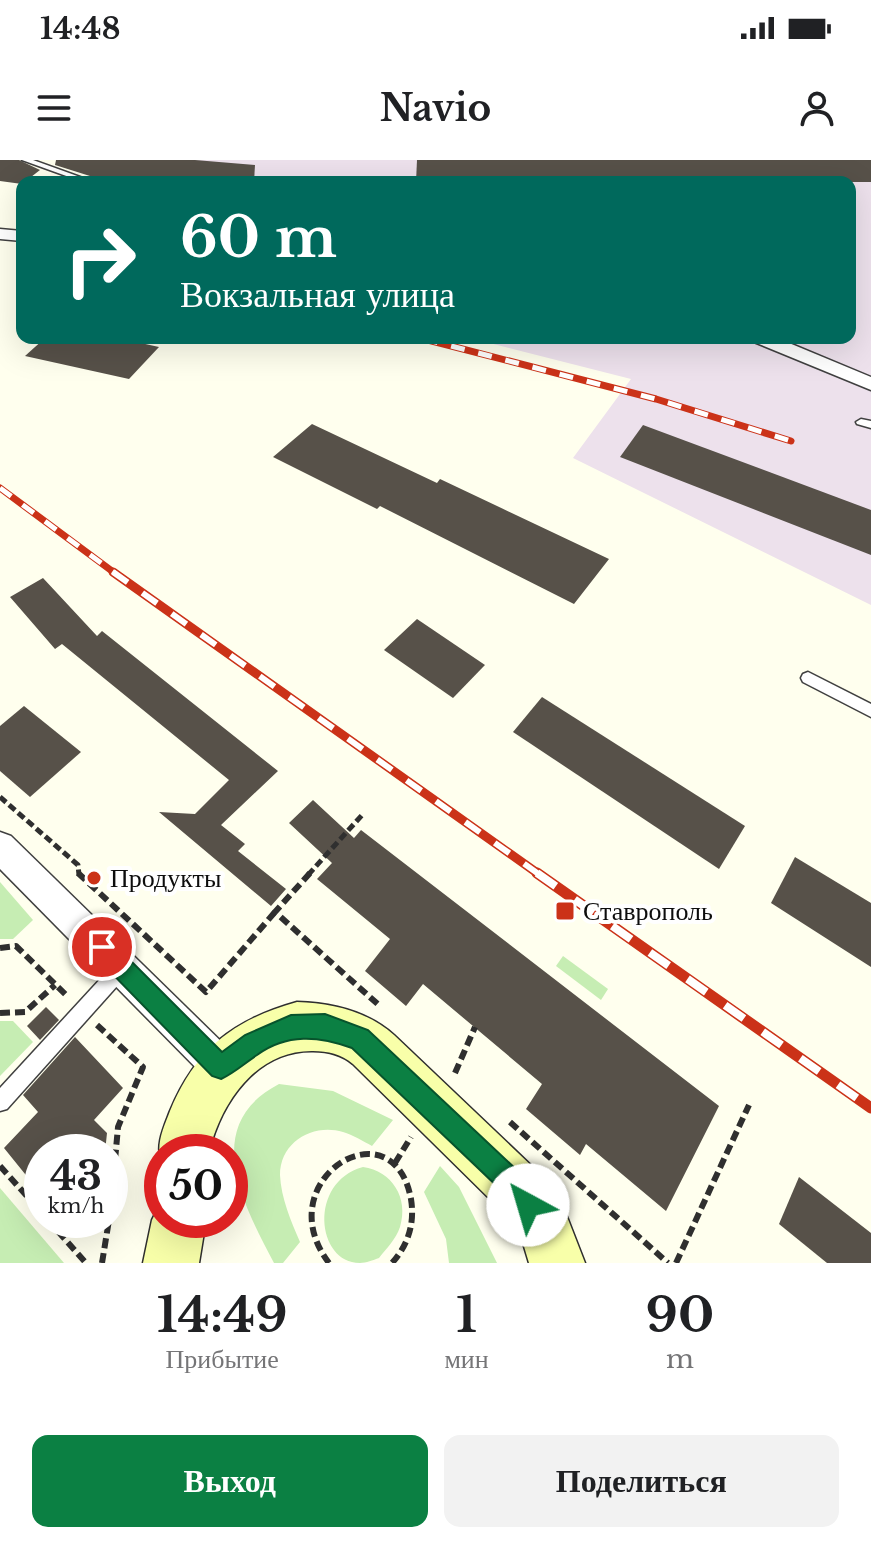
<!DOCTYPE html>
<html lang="ru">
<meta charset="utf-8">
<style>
:root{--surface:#fff;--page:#f2f2f2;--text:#202124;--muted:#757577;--accent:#0b8043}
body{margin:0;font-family:"Libre Baskerville",serif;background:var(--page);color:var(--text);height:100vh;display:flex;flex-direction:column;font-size:30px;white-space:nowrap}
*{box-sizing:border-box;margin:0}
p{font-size:26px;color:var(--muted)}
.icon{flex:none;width:44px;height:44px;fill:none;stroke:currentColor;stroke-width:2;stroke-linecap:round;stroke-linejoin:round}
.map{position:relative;height:1103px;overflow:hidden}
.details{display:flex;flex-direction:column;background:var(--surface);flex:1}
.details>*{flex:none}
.banner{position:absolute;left:16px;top:16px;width:840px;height:168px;border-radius:16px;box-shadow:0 8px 32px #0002;background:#00695c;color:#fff;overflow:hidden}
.speed{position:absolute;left:24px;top:974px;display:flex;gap:16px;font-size:40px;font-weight:700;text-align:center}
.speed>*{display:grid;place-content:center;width:104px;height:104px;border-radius:50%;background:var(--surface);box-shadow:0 8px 32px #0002;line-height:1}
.speed small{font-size:20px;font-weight:400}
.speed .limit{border:12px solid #d22;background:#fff;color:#111}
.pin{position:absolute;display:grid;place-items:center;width:68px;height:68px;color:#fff;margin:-34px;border:4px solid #fff;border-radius:50%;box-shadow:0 2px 8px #0007}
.me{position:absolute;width:88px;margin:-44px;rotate:321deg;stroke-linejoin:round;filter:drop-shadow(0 0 6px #0008)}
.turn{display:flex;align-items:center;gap:28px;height:168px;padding:0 32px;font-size:36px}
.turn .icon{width:104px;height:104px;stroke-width:2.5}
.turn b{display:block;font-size:56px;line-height:68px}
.eta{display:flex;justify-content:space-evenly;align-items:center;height:136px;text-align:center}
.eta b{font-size:48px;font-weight:700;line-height:56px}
.action{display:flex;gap:16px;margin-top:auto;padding:16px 32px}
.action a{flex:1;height:92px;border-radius:16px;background:var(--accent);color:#fff;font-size:32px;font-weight:700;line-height:92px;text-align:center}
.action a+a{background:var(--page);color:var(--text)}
.status{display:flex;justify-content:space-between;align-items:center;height:56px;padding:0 40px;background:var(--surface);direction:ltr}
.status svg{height:22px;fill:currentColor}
header{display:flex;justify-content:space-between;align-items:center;height:104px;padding:0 32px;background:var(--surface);font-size:36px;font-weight:700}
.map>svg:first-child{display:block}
.industrial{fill:#ede1ec}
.green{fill:#c6edb3}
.building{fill:#575149}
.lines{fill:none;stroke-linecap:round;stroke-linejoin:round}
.service-casing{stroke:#404040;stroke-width:3}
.minor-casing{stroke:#404040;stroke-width:3}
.secondary-casing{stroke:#2f2f2f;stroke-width:3}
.path-far1{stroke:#2f2f2f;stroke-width:5;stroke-dasharray:8 4;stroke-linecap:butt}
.path{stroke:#2f2f2f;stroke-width:6;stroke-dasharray:10 5;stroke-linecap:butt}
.service{fill:#fff;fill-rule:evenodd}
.minor{fill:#fff;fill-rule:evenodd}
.secondary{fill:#f8ffa9;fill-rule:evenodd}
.rail-far3-casing{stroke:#cb3218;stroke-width:6}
.rail-far2-casing{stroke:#cb3218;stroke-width:7}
.rail-far1-casing{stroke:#cb3218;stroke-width:9}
.rail-casing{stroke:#cb3218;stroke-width:11}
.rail-far3{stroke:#fff;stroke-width:4;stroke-dasharray:11;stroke-linecap:butt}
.rail-far2{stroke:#fff;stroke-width:5;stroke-dasharray:14;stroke-linecap:butt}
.rail-far1{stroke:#fff;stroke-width:6;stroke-dasharray:18;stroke-linecap:butt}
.rail{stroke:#fff;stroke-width:8;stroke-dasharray:23;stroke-linecap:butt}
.route{fill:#0b8043;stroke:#07532c;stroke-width:2}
.poi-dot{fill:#cb3218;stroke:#fff;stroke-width:3}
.labels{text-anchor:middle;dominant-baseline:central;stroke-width:8;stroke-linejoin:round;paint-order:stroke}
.poi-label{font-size:26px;fill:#0d0d0d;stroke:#fff;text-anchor:start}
</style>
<div class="status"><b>14:48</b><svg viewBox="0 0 49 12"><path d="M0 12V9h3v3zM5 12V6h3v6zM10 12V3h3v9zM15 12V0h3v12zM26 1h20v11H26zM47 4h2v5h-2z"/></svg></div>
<header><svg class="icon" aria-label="menu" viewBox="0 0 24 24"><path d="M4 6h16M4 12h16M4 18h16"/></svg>Navio<svg class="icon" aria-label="person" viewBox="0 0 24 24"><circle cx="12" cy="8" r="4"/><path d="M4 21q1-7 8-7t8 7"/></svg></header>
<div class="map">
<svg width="871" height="1103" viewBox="0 0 871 1103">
<rect width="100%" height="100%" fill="#ffe"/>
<path class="industrial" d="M108,0H871V445L573,298L631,219L470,178H850V22H287Z"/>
<g class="green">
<path d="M0,722L33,760L13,779H0Z"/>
<path d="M563,796L608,829L601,840L556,806Z"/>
<path d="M0,861H13L33,882L0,916Z"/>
<path d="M279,924L333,931L393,960L372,986C363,981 353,975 343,972C313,963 280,982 280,1015C281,1038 291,1061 300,1082L283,1103H274C243,1044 200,965 279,924Z"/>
<path d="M440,1006L459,1027L497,1103H449L446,1079L424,1032Z"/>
<path d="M363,1007C392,1011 409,1038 400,1067C396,1079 386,1089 379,1098C373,1100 366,1103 360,1103C316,1103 308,1022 363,1007Z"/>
<path d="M0,1028L64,1103H0Z"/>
</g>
<g class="building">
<path d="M0,0H19L40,10L22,24L0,21Z"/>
<path d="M56,0H195L255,5L254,22H109L55,5Z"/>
<path d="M417,0H871V22H416Z"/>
<path d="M45,178H118L159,187L129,219L25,196Z"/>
<path d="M312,264L437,323L440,319L609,399L574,444L380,346L377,349L273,297Z"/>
<path d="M643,265L871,350V395L620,297Z"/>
<path d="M43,418L97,476L102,471L278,611L221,665L245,684L238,691L286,729L271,746L159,652L195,654L229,620L62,484L55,489L10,437Z"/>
<path d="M417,459L485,505L453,538L384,490Z"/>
<path d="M542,537L745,666L719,709L513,572Z"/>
<path d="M24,546L81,592L30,637L0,611V566Z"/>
<path d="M313,640L354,678L361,670L719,946L666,1051L586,984L580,995L526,949L542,924L423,824L406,846L365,811L390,779L317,719L332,703L289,663Z"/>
<path d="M795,697L871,743V807L771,743Z"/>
<path d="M46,847L59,860L40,880L27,866Z"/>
<path d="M75,877L123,928L94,960L107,973L105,992H42V1035L4,988L38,952L23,935Z"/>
<path d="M799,1017L871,1073V1103H827L779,1064Z"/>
</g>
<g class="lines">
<defs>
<g id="service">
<path d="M22,0H33L94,22H83Z"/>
<path d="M861,259L871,261V268L857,264L856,262Z"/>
<path d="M808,512L871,544V557L803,522L801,518L803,514Z"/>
<path d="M121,800L127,803L130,809L127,815L7,949L0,951V928L115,803Z"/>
</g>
<g id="minor">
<path d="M0,69L22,71V81L0,79Z"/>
<path d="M751,178H777L871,217V230L754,182Z"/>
<path d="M0,672L11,676L234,894L239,907L234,920L221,925L208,920L0,709Z"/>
</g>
<g id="secondary">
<path d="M297,842C332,843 367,851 394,875L537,1011L564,1049L585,1103H529L523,1083L499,1048L353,904C341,894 328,891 313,891C256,890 221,943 209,992H162V1004C155,986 163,969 170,951C196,889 233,860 297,842Z"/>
<path d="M162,1040V1060H206L199,1103H143L152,1060Z"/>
</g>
</defs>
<use href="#service" class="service-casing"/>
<use href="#minor" class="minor-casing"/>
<use href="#secondary" class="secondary-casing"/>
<g class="path-far1">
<path d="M0,637L78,705L79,715"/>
<path d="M308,715L363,654"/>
</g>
<g class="path">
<path d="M78,713L206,832L275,752"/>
<path d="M310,713L275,752L381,847"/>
<path d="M0,788L16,786L67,836"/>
<path d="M0,853L25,852L55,825"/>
<path d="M97,865L143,907L118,967L110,1056"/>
<path d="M455,913L475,867"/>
<path d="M510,962L668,1103"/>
<path d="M395,1003L411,977"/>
<path d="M0,1006L42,1053"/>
<path d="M48,1060L86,1103"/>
<path d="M102,1103L109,1060"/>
<path d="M329,1103C266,1020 393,942 411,1039C415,1064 408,1085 392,1103"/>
<path d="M676,1103L749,945"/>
</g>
<use href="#service" class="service"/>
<use href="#minor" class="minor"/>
<use href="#secondary" class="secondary"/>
<defs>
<path id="rail-far3" d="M420,178L432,181"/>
<g id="rail-far2">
<path d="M424,179L656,239L791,281"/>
<path d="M0,328L116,414"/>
</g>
<path id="rail-far1" d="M113,412L540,715"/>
<path id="rail" d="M537,713L871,948"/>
</defs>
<use href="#rail-far3" class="rail-far3-casing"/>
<use href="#rail-far2" class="rail-far2-casing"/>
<use href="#rail-far1" class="rail-far1-casing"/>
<use href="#rail" class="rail-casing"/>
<use href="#rail-far3" class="rail-far3"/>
<use href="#rail-far2" class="rail-far2"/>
<use href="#rail-far1" class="rail-far1"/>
<use href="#rail" class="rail"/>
</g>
<path class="route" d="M102,776L110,780L222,892L245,875L291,855L325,854L368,870L520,1013L541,1045L537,1054L528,1058L519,1054L502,1031L352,888C319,876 287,873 257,895C245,903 234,913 221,919L212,916L94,795L91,787L94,780Z"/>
<g class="poi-dot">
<circle cx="94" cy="718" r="8"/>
<rect x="555" y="741" width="20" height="20" rx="4"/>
</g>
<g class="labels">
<g class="poi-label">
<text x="110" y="718">Продукты</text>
<text x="583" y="751">Ставрополь</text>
</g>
</g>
</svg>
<div class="speed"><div>43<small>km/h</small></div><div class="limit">50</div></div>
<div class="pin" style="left:102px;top:787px;background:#d93025"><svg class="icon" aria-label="arrive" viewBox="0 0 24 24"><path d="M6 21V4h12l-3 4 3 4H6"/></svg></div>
<svg class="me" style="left:528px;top:1045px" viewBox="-20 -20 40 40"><circle r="19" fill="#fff"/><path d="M0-13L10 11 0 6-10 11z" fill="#0b8043"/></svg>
<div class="banner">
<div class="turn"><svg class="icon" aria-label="right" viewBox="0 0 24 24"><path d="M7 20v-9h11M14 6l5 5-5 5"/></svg><div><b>60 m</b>Вокзальная улица</div></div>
</div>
</div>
<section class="details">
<div class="eta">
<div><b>14:49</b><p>Прибытие</p></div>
<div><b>1</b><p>мин</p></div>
<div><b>90</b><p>m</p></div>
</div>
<div class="action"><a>Выход</a><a>Поделиться</a></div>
</section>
